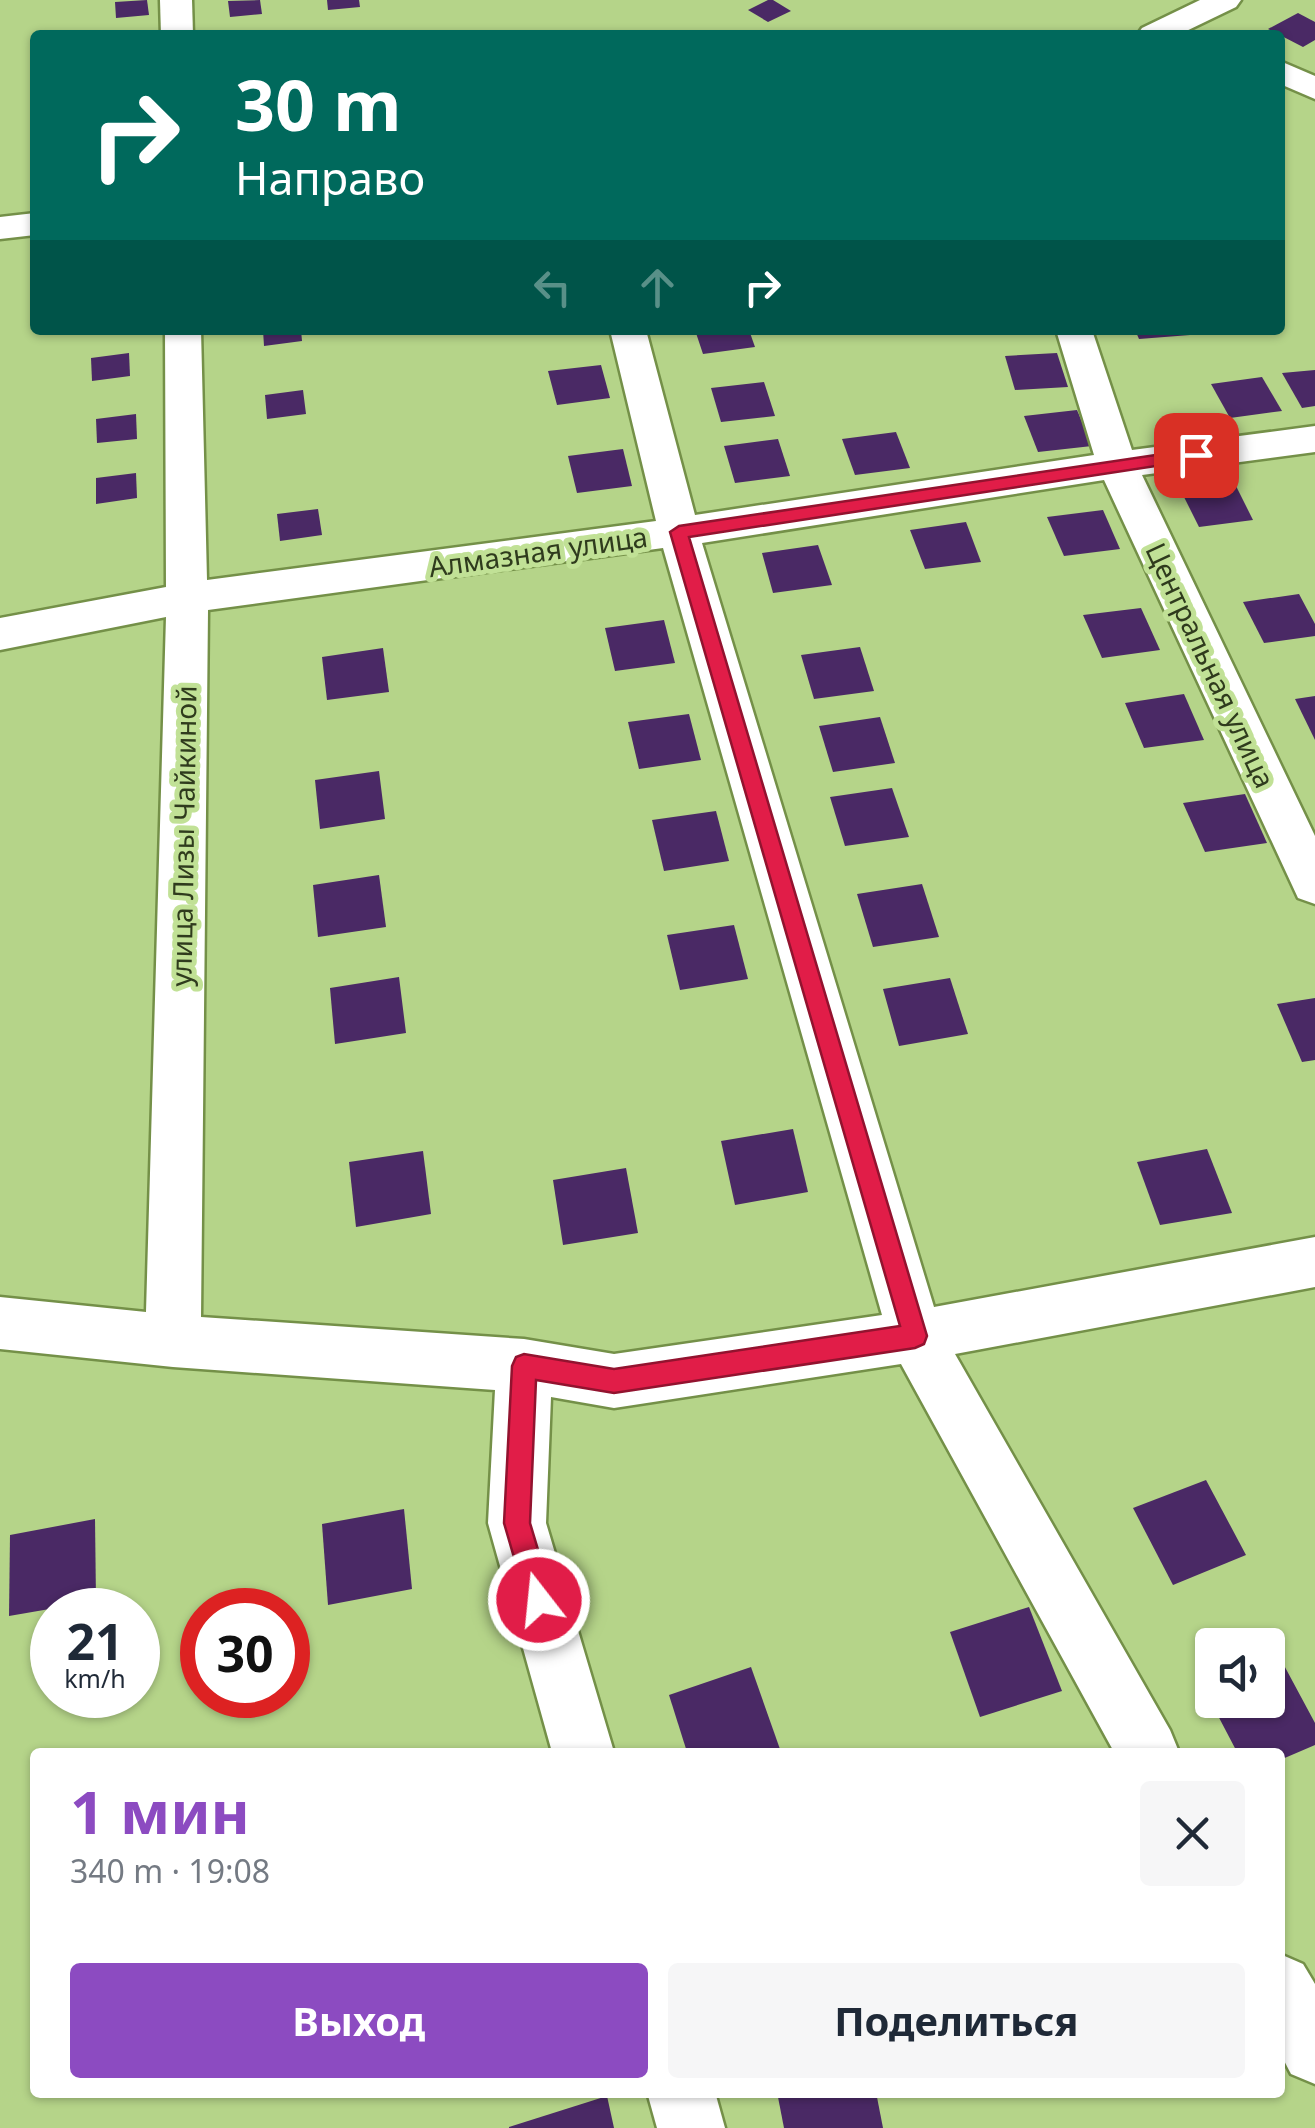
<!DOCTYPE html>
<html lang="ru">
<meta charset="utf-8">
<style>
:root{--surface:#fff;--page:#f6f6f7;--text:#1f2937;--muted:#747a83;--accent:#8c4bc1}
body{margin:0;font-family:"Noto Sans",sans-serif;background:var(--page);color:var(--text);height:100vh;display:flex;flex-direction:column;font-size:38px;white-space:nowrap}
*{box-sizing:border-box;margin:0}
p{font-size:32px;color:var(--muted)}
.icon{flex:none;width:55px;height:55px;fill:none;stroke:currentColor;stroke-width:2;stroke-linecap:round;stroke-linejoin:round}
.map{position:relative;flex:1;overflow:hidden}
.side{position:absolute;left:30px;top:1748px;width:1255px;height:350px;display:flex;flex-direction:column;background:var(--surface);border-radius:10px;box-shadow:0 2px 8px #0004}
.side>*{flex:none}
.top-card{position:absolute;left:30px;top:30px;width:1255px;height:305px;border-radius:10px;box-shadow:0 2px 8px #0004;background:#00695c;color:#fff;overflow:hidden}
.tools{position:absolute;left:1195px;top:1628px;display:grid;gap:20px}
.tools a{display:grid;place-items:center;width:90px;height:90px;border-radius:10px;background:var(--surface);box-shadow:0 2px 8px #0004;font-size:50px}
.speed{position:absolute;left:30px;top:1588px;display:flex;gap:20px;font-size:50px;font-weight:700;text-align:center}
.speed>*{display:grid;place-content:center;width:130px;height:130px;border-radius:50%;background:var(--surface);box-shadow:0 2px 8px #0004;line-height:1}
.speed small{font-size:25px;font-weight:400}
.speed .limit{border:15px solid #d22;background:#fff;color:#111}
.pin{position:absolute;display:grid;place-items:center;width:85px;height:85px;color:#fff;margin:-42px;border-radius:20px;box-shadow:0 5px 15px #0006}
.me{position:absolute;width:110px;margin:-55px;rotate:344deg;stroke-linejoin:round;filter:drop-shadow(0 0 8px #0008)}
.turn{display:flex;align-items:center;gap:35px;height:210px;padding:0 40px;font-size:45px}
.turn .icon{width:130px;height:130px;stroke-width:2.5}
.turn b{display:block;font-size:70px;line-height:85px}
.lanes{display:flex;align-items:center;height:95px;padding:0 40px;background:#0003;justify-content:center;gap:50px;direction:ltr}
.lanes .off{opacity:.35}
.round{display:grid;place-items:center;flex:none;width:105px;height:105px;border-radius:10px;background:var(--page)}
.summary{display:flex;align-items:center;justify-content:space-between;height:170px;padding:0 40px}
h1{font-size:60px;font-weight:700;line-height:75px;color:var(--accent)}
.primary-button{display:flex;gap:20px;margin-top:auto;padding:20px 40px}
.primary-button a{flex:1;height:115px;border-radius:10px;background:var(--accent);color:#fff;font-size:40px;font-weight:700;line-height:115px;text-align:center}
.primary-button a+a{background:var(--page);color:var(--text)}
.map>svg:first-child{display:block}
.building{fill:#4a2965}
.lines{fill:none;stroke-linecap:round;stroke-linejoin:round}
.minor-casing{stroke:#749048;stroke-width:5}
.minor{fill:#fff;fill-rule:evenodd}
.route{fill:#e11d48;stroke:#92132f;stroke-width:2.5}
.labels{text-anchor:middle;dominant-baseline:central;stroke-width:10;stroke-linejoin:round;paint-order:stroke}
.street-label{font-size:28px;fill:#2f3b1d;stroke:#c1e196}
</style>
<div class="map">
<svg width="1315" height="2128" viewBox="0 0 1315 2128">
<rect width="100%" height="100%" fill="#b5d489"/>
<g class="building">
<path d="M147,0L149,15L116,18L115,2Z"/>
<path d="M260,0L262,14L230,17L228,1Z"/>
<path d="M327,0H359L360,7L328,10Z"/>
<path d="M768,0H773L791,11L768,22L748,10Z"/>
<path d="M1298,13L1315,22V40L1303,47L1268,29Z"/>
<path d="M263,330H301L302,341L264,346Z"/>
<path d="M695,330H749L755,347L703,354Z"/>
<path d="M1135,330H1188L1190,335L1139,339Z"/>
<path d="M129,353L130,376L92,381L91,358Z"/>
<path d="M1057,353L1068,387L1015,390L1005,356Z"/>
<path d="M601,365L610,398L557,405L548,371Z"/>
<path d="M1315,370V406L1302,408L1282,373Z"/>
<path d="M1262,377L1282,411L1230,418L1211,384Z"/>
<path d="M764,382L775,416L721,422L711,388Z"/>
<path d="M303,390L306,414L267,419L265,395Z"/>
<path d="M1077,410L1092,446L1038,452L1024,416Z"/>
<path d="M136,414L137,439L97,443L96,419Z"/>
<path d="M896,432L910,468L855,475L842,439Z"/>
<path d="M778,439L790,476L735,483L724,446Z"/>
<path d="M623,449L632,486L577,493L568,456Z"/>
<path d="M136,473L137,498L96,504V478Z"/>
<path d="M1234,482L1253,520L1199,527L1180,489Z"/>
<path d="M318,509L322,535L280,541L277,514Z"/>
<path d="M1103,510L1120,549L1064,556L1047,517Z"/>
<path d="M966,522L981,562L925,569L910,530Z"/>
<path d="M818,545L832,585L773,593L762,553Z"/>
<path d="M1299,594L1315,624V636L1264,643L1243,602Z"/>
<path d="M1141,608L1160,650L1102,658L1083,615Z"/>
<path d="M664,620L675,663L615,671L605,628Z"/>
<path d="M860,647L874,691L814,699L801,655Z"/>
<path d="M383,648L389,692L327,700L322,657Z"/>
<path d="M1184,694L1204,740L1144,748L1125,703Z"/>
<path d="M1315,696V740L1295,699Z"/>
<path d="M689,714L701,760L639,769L628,722Z"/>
<path d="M880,717L895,763L833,772L819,726Z"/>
<path d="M379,771L385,819L320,829L315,780Z"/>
<path d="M892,788L909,837L845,846L830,797Z"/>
<path d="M1245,794L1267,843L1205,852L1183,803Z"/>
<path d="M716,811L729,861L664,871L652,820Z"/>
<path d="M379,875L386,927L318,937L313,885Z"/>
<path d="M922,884L939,937L873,947L857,894Z"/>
<path d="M734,925L748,979L680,990L667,935Z"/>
<path d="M399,977L406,1033L335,1044L330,988Z"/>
<path d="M950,978L968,1034L899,1046L883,989Z"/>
<path d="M1315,998V1060L1302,1062L1277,1004Z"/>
<path d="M793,1129L808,1192L735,1205L721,1141Z"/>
<path d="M1207,1149L1232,1213L1160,1225L1137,1162Z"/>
<path d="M423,1151L431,1214L356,1227L349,1162Z"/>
<path d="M626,1168L638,1233L563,1245L553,1180Z"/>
<path d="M1206,1480L1246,1555L1173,1585L1133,1508Z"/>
<path d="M404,1509L412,1589L328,1605L322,1524Z"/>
<path d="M95,1519L96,1601L9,1616L10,1535Z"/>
<path d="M1029,1607L1062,1691L980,1717L950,1632Z"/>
<path d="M1279,1656L1315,1723V1745L1280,1760V1752H1237L1204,1689L1212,1685V1700H1268V1661Z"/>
<path d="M751,1667L781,1752H687L669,1695Z"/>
<path d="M777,2092H876L883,2128H784Z"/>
<path d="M607,2096L614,2128H509V2127Z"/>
</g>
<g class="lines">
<defs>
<g id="minor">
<path d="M160,0H192L193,35H161Z"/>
<path d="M1200,0H1241L1236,7L1178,35H1137L1142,28Z"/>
<path d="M1280,61L1315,76V99L1280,84Z"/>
<path d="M35,213V235L0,239V217Z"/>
<path d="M165,330H201L207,580L656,521L610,330H646L695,515L1094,455L1056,330H1092L1132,450L1315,426V452L1142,475L1315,836V904L1298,898L1292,885L1104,480L702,543L934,1307L1315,1237V1287L955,1354L1170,1730L1179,1752H1114L901,1364L614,1408L551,1397L546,1523L614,1752H552L488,1523L495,1390L173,1367L0,1349V1297L146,1312L166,617L0,650V618L166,587ZM663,548L882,1315L614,1354L524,1339L201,1317L208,610Z"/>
<path d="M1280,1954L1303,1964L1315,1984V2084L1291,2074L1280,2053Z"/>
<path d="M647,2092H715L725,2128H657Z"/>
</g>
</defs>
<use href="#minor" class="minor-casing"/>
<use href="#minor" class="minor"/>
</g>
<path class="route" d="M1196,449L1202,450V459L689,537L927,1336L924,1344L915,1348L614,1393L536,1380L530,1523L553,1600L549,1609L539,1613L529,1609L504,1523L512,1366L516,1357L524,1354L614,1369L900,1326L670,532L679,526Z"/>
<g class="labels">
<g class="street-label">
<text transform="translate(538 551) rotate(-8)">Алмазная улица</text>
<text transform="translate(1211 665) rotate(65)">Центральная улица</text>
<text transform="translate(183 836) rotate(-89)">улица Лизы Чайкиной</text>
</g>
</g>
</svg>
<div class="tools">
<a><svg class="icon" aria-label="sound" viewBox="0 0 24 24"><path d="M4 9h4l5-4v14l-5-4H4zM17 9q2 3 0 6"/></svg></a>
</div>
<div class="speed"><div>21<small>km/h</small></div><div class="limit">30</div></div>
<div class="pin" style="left:1196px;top:455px;background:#d93025"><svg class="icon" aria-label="arrive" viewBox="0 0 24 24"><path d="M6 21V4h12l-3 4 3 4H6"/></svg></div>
<svg class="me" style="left:539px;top:1600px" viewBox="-20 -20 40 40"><circle r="17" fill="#e11d48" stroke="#fff" stroke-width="3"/><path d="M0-11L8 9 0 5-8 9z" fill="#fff"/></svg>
<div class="top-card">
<div class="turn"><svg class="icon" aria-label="right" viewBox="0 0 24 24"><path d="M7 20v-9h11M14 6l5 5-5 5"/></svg><div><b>30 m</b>Направо</div></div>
<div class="lanes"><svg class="icon off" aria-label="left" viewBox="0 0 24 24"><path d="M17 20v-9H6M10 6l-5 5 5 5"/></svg><svg class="icon off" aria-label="ahead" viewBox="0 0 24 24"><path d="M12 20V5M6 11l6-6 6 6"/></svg><svg class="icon" aria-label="right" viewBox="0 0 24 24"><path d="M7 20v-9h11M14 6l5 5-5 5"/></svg></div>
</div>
<section class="side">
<div class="summary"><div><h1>1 мин</h1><p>340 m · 19:08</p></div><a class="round"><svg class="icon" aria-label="close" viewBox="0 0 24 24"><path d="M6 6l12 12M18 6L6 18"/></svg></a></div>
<div class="primary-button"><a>Выход</a><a>Поделиться</a></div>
</section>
</div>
